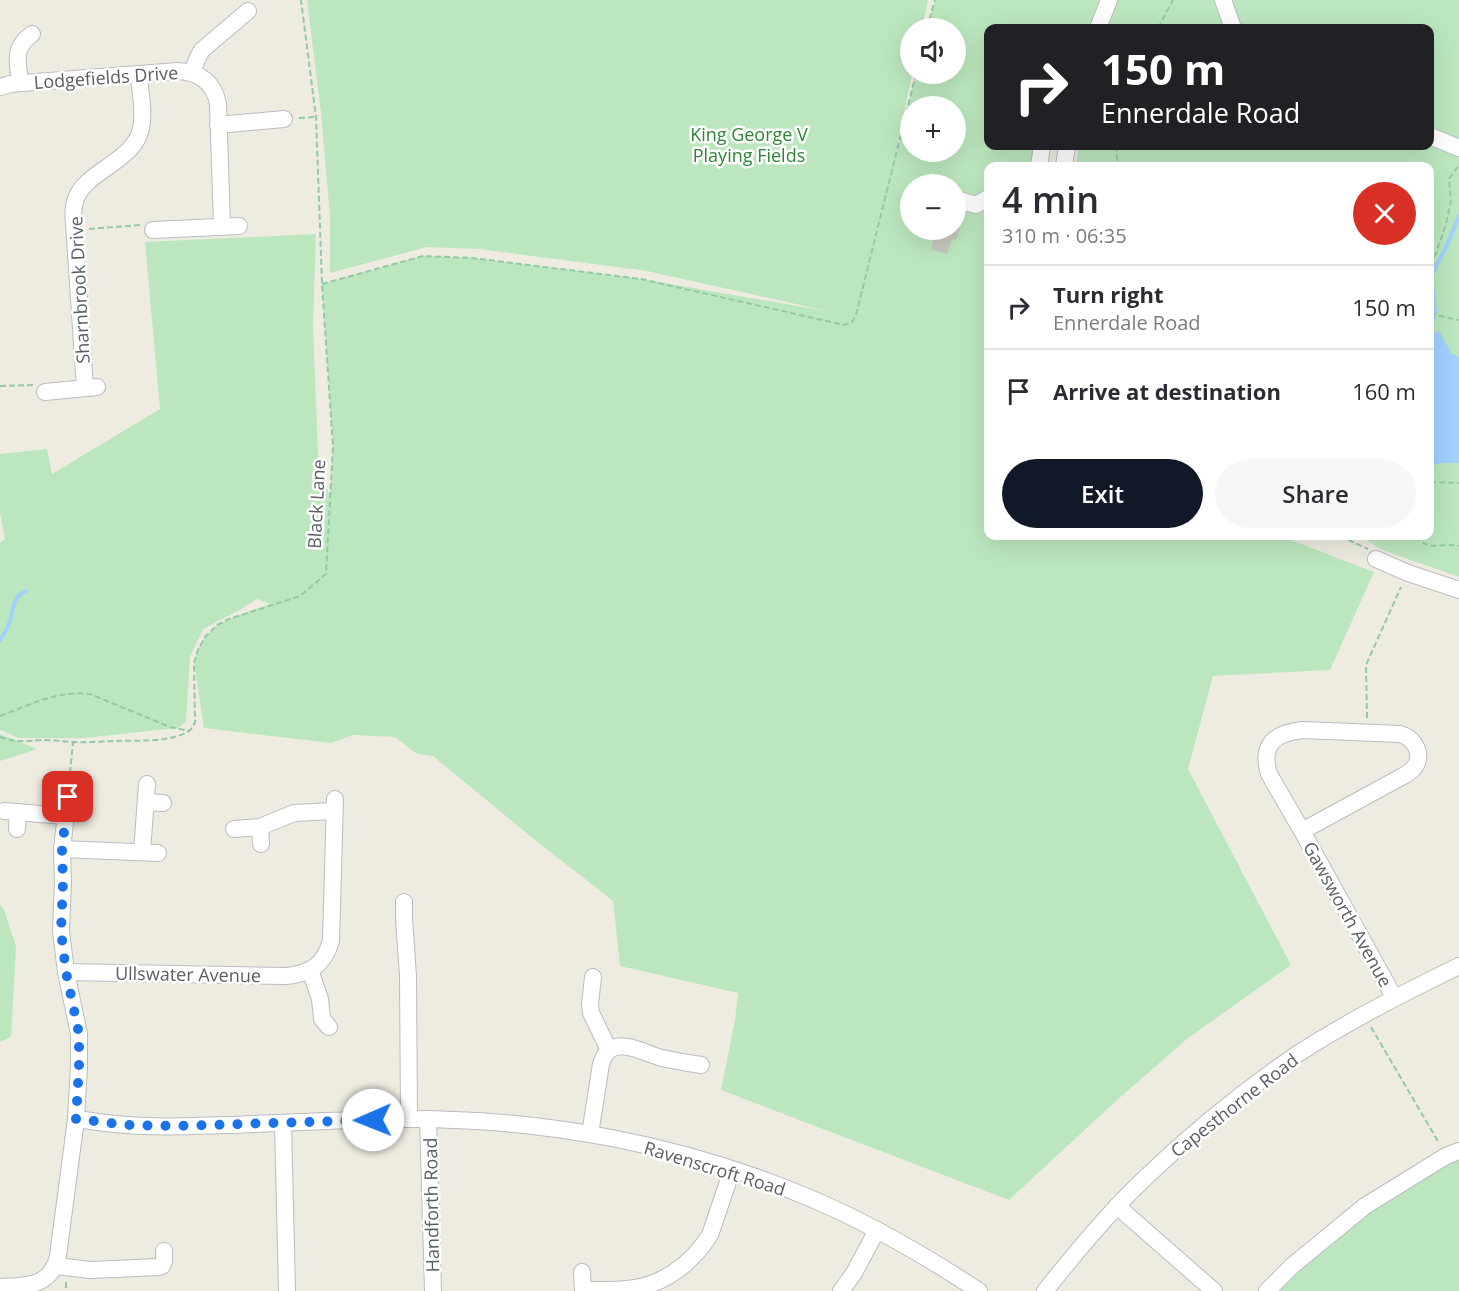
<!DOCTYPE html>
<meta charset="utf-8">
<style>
:root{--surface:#fff;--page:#f7f7f7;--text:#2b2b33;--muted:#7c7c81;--line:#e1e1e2;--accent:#111827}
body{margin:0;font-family:"Open Sans",sans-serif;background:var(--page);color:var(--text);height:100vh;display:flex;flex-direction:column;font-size:22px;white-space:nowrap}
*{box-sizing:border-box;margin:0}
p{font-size:20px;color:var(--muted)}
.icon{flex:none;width:33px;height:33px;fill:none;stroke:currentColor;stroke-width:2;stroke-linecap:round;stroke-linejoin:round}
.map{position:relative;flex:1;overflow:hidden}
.side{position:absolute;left:984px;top:162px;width:450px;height:378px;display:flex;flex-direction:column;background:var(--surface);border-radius:12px;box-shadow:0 6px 24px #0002}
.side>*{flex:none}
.guide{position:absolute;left:984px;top:24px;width:450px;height:126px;border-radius:12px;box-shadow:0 6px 24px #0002;background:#202124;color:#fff;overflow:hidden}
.buttons{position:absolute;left:900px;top:18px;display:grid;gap:12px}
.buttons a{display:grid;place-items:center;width:66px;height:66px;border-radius:50%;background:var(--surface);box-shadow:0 6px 24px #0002;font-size:30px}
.pin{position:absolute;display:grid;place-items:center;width:51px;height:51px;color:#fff;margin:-26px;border-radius:12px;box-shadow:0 3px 9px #0006}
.me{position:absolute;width:66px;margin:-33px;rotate:269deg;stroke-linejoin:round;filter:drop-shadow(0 0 4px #0008)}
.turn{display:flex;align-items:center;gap:21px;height:126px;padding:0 18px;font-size:27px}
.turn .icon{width:78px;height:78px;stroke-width:2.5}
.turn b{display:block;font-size:42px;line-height:51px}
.round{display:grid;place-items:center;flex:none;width:63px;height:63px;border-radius:32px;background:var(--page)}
.head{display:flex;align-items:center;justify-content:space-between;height:102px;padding:0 18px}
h1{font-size:36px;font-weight:600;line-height:45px}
.primary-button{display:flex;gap:12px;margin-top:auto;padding:12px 18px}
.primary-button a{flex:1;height:69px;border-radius:36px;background:var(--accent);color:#fff;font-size:24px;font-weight:600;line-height:69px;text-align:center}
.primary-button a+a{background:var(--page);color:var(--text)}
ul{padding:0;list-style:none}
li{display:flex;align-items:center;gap:18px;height:84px;padding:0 18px;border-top:2px solid var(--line)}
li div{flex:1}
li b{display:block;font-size:22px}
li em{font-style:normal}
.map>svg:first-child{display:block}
.green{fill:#bce7be;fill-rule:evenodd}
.water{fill:#a0d1ff}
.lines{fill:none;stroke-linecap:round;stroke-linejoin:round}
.stream{stroke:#a0d1ff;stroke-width:4}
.building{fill:#c9c6be}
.minor-casing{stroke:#b9bcc1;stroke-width:18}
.path{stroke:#94c9a6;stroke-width:2;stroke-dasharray:6 3;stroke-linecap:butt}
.minor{stroke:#fff;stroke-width:16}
.route{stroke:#1a73e8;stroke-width:10;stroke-dasharray:0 18}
.labels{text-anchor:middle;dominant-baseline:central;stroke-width:5;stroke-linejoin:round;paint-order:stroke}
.street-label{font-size:18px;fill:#5a5e63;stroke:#fff}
.park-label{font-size:18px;fill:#2f8538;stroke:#fff}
</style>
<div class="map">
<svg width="1459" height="1291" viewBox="0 0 1459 1291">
<rect width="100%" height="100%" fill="#eeece1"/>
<g class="green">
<path d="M307,0H928L922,28H910V74H912L895,156L916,74H956V28H927L935,0H1107L1097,28H988V146H1042L1034,166H988V536H1284L1291,540L1374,572L1330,670L1213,676L1188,769L1291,965L1188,1038L1116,1101L1009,1200L721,1090L735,1020L738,993L620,966L613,901L530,836L433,756L417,754L395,737L353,735L331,743L204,728L194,663L198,650L205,637L217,625L229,619L270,604L257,599L241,609L203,629L190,657L186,722L178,728L84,738H19L0,730V543L5,539L0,513V454L47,449L52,474L160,409L145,242L316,234L313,325L318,455L330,498L333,447L322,284L423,256L472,258L641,279L827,311L647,271L479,249L427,247L330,273V217L321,113ZM910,106H956V152H910ZM910,184H956V230H910Z"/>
<path d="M1116,0H1459V577L1385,551L1359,536H1430V166H1076L1079,146H1430V28H1105Z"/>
<path d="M0,734L37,749L0,761Z"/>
<path d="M0,904L4,910L16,946L11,1037L0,1042Z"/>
<path d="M1459,1151V1291H1267L1292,1266Z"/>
</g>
<path class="water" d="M1439,331L1452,354L1459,357V463H1442L1430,465V335Z"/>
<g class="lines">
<g class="stream">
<path d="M1430,330L1435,312L1431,276L1447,245L1459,216"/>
<path d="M0,640C5,633 9,625 11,617C14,605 14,596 26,591"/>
</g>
</g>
<path class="building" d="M956,206L965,209L956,240L952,239L947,254L931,249L936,231L932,230H956Z"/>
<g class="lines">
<defs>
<g id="minor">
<path d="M1223,0L1233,28"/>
<path d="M1098,28L1109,0"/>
<path d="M192,72L198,57L202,50L248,11"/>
<path d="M20,83C18,61 12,49 32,34"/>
<path d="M0,87L10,84L178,71C199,72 214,82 218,104L222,226"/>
<path d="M218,125L284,119"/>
<path d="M1430,136L1459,148"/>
<path d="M1039,166L1042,146"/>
<path d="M1064,166L1067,146"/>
<path d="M956,199L976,205L988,198"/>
<path d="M153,230L239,226"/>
<path d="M85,388L74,224C73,215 73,204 77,196C88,172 128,162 139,135C146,117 140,93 139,74"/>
<path d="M45,392L97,387"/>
<path d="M1376,559L1408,573L1459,590"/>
<path d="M146,802L163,803"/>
<path d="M4,811L65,816"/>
<path d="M260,827L261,844"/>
<path d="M17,829L18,812"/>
<path d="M234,829L260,827L294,813L334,811"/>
<path d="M1302,831L1405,775C1408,773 1411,771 1413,769C1425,756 1415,738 1400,734L1303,730C1275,733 1260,744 1269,774L1302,831L1394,997"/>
<path d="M62,849L158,853"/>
<path d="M142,852L147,784"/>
<path d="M404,902V919L408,976L409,1119"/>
<path d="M310,970L320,999L322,1019L329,1027"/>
<path d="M66,972L286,976C310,974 324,965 331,941L335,799"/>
<path d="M593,977L590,1004L591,1013L609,1050"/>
<path d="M76,1119C93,1121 110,1124 127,1125C160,1128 193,1126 226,1125C288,1123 349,1119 410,1119C545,1119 681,1144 805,1196C866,1221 924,1255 979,1291"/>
<path d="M428,1119L433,1291"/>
<path d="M283,1123L287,1291"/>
<path d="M590,1134L601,1064C604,1056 607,1049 616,1047C629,1043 649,1055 662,1058C675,1061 688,1063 701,1065"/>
<path d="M1117,1206L1214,1291"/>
<path d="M56,1266L91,1270L159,1267L162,1266L164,1261V1251"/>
<path d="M582,1272L583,1291"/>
<path d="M0,1287C26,1286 51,1287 58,1256L76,1119L79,1066V1034L66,972L61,931L63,882L62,849L68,797"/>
<path d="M583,1290C601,1290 621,1291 640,1287C669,1281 694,1260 710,1235L732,1170"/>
<path d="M841,1291L854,1273L877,1230"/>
<path d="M1045,1291C1076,1252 1108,1213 1144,1179C1191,1134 1242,1092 1296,1055C1348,1021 1403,993 1459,966"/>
<path d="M1267,1291L1292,1266L1365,1206L1446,1156L1459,1151"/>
</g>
</defs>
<use href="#minor" class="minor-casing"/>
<g class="path">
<path d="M927,28L935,0"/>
<path d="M1158,28L1173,0"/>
<path d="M299,118L316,117"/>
<path d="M1116,146L1118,166"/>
<path d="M89,229L140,225"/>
<path d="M1430,265L1436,253L1446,224L1451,201L1449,179L1459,165"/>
<path d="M322,284L423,256L472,258L641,279L844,325L852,322L856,315L916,74"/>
<path d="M1430,314L1459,320"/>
<path d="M0,386L33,385"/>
<path d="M1430,482L1459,483"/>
<path d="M1340,536L1368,549"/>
<path d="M1416,536C1429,553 1441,542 1459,546"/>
<path d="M0,716C30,705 57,690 90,694L170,727L189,731L193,727L195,722L194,663L198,650L205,637L217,625L229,619L300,596L326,574L333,447L322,284L316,117L301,0"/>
<path d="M1367,718L1366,665L1401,587"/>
<path d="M0,737C16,744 30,740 46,740C55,740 64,742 74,742C88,743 102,741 116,741C139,740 168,743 189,731"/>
<path d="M69,782L73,743"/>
<path d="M1371,1027L1439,1143"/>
<path d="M66,1282V1291"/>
</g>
<use href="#minor" class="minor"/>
</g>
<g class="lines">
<path class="route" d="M68,797L62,849L63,882L61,931L66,972L79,1034V1066L76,1119L127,1125L176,1126L373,1120"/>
</g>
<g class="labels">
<g class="street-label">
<text transform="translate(106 77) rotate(-4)">Lodgefields Drive</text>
<text transform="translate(79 290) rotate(-93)">Sharnbrook Drive</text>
<text transform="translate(316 504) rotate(-87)">Black Lane</text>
<text transform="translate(1348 914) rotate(61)">Gawsworth Avenue</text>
<text transform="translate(188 974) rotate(1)">Ullswater Avenue</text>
<text transform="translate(1234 1105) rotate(-38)">Capesthorne Road</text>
<text transform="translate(715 1168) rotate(17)">Ravenscroft Road</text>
<text transform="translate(431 1205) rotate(-91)">Handforth Road</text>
</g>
<g class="park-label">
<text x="749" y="134">King George V<tspan x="749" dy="21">Playing Fields</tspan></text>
</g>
</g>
</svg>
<div class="buttons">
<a><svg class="icon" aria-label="sound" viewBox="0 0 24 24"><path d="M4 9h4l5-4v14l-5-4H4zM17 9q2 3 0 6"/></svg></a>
<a>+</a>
<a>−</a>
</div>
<div class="pin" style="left:68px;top:797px;background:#d93025"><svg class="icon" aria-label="arrive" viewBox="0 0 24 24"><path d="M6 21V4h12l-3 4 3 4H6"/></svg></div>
<svg class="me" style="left:373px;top:1120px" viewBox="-20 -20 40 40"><circle r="19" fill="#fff"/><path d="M0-13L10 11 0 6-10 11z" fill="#1a73e8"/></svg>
<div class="guide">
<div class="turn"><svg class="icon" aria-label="right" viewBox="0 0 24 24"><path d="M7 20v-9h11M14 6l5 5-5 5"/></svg><div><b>150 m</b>Ennerdale Road</div></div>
</div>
<section class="side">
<div class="head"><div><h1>4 min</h1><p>310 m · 06:35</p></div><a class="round" style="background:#d93025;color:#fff"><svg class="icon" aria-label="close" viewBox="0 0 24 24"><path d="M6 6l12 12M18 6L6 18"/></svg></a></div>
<ul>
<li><svg class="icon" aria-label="right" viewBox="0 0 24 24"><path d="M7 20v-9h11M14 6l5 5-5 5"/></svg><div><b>Turn right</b><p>Ennerdale Road</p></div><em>150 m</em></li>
<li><svg class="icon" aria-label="arrive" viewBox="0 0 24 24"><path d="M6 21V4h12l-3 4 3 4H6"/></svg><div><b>Arrive at destination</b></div><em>160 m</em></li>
</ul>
<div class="primary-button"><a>Exit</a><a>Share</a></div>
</section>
</div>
